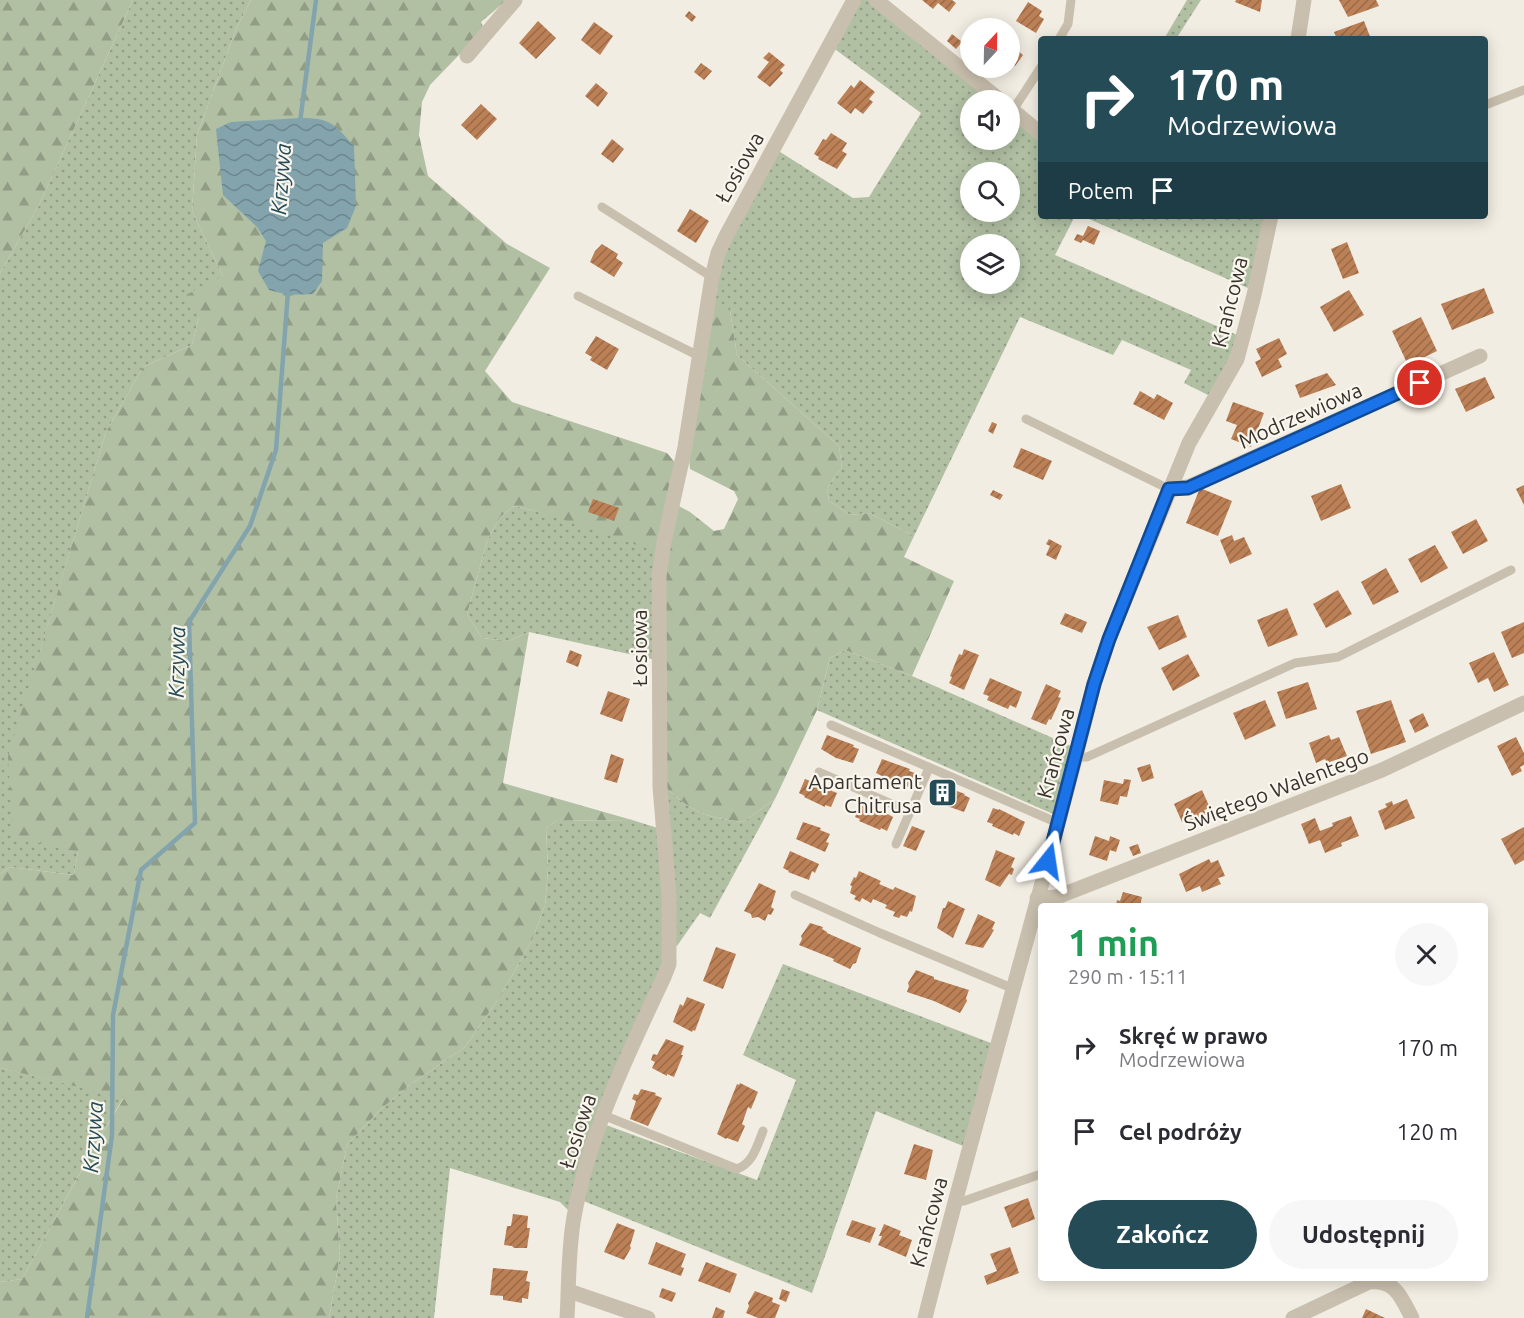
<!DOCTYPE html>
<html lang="pl">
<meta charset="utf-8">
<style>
:root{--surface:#fff;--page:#f7f7f7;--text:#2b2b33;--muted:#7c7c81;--accent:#254b57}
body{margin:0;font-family:Ubuntu,sans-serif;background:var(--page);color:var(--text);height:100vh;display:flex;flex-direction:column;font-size:22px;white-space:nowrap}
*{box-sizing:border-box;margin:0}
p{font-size:20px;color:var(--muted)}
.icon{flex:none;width:33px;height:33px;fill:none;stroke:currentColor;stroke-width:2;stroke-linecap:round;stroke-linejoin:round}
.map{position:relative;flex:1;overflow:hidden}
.panel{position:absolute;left:1038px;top:903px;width:450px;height:378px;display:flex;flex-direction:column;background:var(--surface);border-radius:6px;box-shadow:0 3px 15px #0003}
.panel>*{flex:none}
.guide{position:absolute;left:1038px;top:36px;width:450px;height:183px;border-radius:6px;box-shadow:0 3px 15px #0003;background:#254b57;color:#fff;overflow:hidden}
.needle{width:39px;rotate:22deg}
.fabs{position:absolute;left:960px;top:18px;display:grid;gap:12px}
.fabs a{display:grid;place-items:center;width:60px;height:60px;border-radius:50%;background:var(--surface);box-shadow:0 3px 15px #0003;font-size:30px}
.pin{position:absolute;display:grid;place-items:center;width:51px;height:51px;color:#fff;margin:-26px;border:3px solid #fff;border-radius:50%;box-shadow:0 2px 6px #0007}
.me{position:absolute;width:66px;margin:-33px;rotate:15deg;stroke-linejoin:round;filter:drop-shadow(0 0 4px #0008)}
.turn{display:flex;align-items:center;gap:21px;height:126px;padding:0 30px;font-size:27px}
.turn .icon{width:78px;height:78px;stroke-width:2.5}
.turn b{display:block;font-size:42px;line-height:51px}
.then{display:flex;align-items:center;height:57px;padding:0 30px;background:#0003;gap:12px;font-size:22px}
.round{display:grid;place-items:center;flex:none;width:63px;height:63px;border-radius:32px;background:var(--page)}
.overview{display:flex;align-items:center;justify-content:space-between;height:102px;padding:0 30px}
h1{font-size:36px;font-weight:600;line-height:45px;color:#1e9e55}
.cta{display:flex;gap:12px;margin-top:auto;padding:12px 30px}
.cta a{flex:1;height:69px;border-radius:36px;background:var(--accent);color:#fff;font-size:24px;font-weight:600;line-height:69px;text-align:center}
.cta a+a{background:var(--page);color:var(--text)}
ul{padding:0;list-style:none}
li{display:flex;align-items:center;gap:18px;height:84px;padding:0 30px}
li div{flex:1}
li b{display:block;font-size:22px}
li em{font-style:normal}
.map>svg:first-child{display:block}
.grass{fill:url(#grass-dots);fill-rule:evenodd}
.forest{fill:url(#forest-firs)}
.water{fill:url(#water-waves)}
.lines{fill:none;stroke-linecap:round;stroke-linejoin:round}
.stream{stroke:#83a4ad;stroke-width:4.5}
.building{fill:url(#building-hatch)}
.service{stroke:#c9bfae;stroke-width:9}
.minor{stroke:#c9bfae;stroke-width:15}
.route-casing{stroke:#114b97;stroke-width:15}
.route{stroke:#1a73e8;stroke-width:10}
.labels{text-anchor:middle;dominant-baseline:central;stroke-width:4.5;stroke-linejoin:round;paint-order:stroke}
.street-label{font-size:21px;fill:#39322c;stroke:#f9f6ee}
.poi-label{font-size:21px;fill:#39322c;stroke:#f9f6ee;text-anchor:end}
.water-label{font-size:22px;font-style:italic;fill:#254b57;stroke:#f9f6ee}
</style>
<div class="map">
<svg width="1524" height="1318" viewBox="0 0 1524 1318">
<defs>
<pattern id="grass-dots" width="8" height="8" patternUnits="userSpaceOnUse" patternTransform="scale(1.5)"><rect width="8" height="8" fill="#b1c0a3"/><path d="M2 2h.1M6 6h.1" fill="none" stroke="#919d85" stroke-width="1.8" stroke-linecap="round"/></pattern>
<pattern id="forest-firs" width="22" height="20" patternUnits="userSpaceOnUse" patternTransform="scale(1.5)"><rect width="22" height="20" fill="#b1c0a3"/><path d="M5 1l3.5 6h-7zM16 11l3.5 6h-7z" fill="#919d85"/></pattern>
<pattern id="water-waves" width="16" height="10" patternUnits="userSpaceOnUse" patternTransform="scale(1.5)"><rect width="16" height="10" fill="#83a4ad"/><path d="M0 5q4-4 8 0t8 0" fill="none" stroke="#6c868d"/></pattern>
<pattern id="building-hatch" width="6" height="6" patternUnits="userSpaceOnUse" patternTransform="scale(1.5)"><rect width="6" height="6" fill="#bc8056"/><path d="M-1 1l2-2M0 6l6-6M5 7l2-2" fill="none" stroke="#9a6947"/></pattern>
</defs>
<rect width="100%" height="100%" fill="#f2ede2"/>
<g class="grass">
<path d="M133,0H251L236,29L197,135L192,211L223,276L199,317L192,345L143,367L106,432L40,651L78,852L74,875L10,867L0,874V273L39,205Z"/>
<path d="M859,0H871L995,100H970V140H1010V112L1041,137V216H1075L1055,255L1237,335C1231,356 1222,378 1208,395L1184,383L1191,370L1122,340L1113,355L1020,317L914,536L869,513L850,515L829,501L827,488L842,467L839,446L737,355L730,310L713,306L723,256L777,150L853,198L869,197L921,113L832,47ZM970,172H1010V212H970ZM970,244H1010V284H970Z"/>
<path d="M1187,0H1201L1176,39H1164Z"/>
<path d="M1082,216H1265L1248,288Z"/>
<path d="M514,506L661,542L656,660L529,632L509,641L482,638L467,614L487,541L500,517Z"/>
<path d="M845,650L912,676L1073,747L1053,814L817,710L830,658Z"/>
<path d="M665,787C694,813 704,817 743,822L775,799L710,918L700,913L677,946L673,943Z"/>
<path d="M632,820L661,829L664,959L568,1210L560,1202L450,1168L434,1318H329L340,1256L336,1199L347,1145L381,1109L411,1084L465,1047L501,995L532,940L545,905L548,869L546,828L556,821Z"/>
<path d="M783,964L991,1043L963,1146L876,1111L812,1293L581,1200L606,1125L757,1180L796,1080L743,1055Z"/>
<path d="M0,1068L124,1097C87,1156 56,1219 22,1279L0,1282Z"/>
</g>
<g class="forest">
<path d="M0,0H133L39,205L0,273Z"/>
<path d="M251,0H507L481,22L484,29L430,85L422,102L419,135L428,176L507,244L550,268L485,371L512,402L667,453L678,466L661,542L650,549C604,535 560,516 514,506L500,517L487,541L467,614L482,638L509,641L529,632L503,783L632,820L556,821L546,828L548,869L545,905L532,940L501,995L465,1047L411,1084L381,1109L347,1145L336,1199L340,1256L329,1318H0V1282L22,1279C56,1219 87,1156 124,1098L0,1068V874L10,867L74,875L78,852L13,837L8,756L106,432L143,367L192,345L199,317L186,295L223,276L192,211L197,135L236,29Z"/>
<path d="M722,304L730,310L737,355L839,446L842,467L827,488L829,501L850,515L869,513L914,536L904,557L954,581L912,676L845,650L830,658L817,710L775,799L743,822C704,817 694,813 665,787L663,577L675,504L690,512L714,531L724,529L738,499L734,491L690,469L688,449L713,306Z"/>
</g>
<path class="water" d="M301,118C331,118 334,124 354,146L356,206L347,228L323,243L322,281L313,294L288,295L269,290L258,271L266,241L257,227L223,195L216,129L231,122Z"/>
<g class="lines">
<g class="stream">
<path d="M300,122L316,0"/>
<path d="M87,1318L112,1135L113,1015L141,870L195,823L189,622L250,526L276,450L288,292"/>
</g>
</g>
<g class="building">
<path d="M922,0H952L956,3L949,12L938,3L933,9Z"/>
<path d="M1236,0H1262L1260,12L1235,2Z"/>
<path d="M1339,0H1376L1379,6L1348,17Z"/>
<path d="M1028,2L1042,11L1039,16L1044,19L1036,33L1016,21Z"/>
<path d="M689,11L696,17L692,22L685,16Z"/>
<path d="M538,21L556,38L536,59L519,43Z"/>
<path d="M1364,21L1371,39H1337L1334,32Z"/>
<path d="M594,22L613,36L600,55L581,40Z"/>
<path d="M952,34L962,42L956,49L947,41Z"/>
<path d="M1012,46L1023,55L1015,66L1012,64L1010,67V48Z"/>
<path d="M769,52L785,65L780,70L783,73L770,87L757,77L769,62L763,58Z"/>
<path d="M701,63L712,71L704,80L694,72Z"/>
<path d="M860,80L875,92L869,99L873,102L863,114L855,108L851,114L837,103L851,85L854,88Z"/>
<path d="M596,83L608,93L598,107L585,96Z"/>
<path d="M481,104L497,119L477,140L461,125Z"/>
<path d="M831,133L847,143L842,151L847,154L837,169L818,159L819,157L814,154L823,139L826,140Z"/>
<path d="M612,139L624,149L613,163L601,154Z"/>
<path d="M690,209L709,221L696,243L677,231Z"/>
<path d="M1088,226L1100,231L1094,245L1083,240L1081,243L1074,240L1077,234L1083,236Z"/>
<path d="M1347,242L1359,273L1343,279L1331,249Z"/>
<path d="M602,244L618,254L616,258L623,263L614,277L590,262L595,251Z"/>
<path d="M1484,288L1494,313L1452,330L1441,304Z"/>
<path d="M1349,290L1364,315L1334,332L1320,307Z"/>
<path d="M1421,317L1437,351L1408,365L1392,331Z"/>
<path d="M596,336L619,349L607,370L590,360L592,357L585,353Z"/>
<path d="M1279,338L1287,354L1278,359L1282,367L1262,377L1255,362L1261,359L1256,349Z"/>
<path d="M1327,373L1336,385L1300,398L1295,385Z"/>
<path d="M1485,377L1495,398L1466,412L1455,389Z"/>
<path d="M1140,391L1154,399L1157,394L1173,403L1164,420L1133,404Z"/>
<path d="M1233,402L1264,413L1251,447L1231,439L1237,425L1226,421Z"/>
<path d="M992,422L997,424L993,434L988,431Z"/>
<path d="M1021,448L1052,461L1043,480L1013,467Z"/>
<path d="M1341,484L1351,508L1321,521L1311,496Z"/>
<path d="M1524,485V505L1516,489Z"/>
<path d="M1200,488L1232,501L1218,536L1186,523Z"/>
<path d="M993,490L1003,495L1000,500L990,495Z"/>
<path d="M593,499L619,508L614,521L588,512Z"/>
<path d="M1476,519L1488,541L1463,554L1451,532Z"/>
<path d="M1232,535L1234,541L1244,537L1252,554L1230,564L1220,540Z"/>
<path d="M1049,539L1062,546L1056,560L1046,555L1050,546L1046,544Z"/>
<path d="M1435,545L1448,568L1421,583L1408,559Z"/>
<path d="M1386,568L1399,592L1373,605L1361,582Z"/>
<path d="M1338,590L1352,614L1326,628L1313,604Z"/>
<path d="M1287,608L1298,635L1268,647L1257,620Z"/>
<path d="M1065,613L1087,622L1082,633L1060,624Z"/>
<path d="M1178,615L1187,637L1159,650L1147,627Z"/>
<path d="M1524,622V653L1512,658L1501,632Z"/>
<path d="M964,649L979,655L964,690L949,683L952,677L950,676L959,654L962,655Z"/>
<path d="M570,650L582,655L578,667L566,662Z"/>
<path d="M1494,652L1509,685L1494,692L1488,678L1478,683L1469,663Z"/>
<path d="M1188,654L1200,676L1173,691L1161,668Z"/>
<path d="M990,678L1022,692L1016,708L1010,705L1008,709L987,700L989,696L983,694Z"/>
<path d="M1308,682L1317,709L1286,719L1277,692Z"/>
<path d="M1046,684L1061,691L1058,697L1061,698L1051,720L1049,719L1046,725L1031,719Z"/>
<path d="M608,691L630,699L622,722L600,714Z"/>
<path d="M1265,700L1276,726L1245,740L1233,713Z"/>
<path d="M1391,700L1406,742L1371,754L1356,711Z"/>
<path d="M1423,713L1429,726L1415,733L1409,720Z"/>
<path d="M827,735L854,745L853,747L859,749L853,763L836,758L821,749Z"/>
<path d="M1329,735L1331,740L1339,737L1347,756L1327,763L1325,759L1316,763L1309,743Z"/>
<path d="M1516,737L1524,753V765L1520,767L1522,771L1512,776L1497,746Z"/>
<path d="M611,754L624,759L617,783L604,779Z"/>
<path d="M882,759L910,769L909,771L915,773L908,787L903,785L902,787L881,778L882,776L876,773Z"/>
<path d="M1150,764L1154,778L1142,782L1137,768Z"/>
<path d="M805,779L832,789V791L837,793L831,807L825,805V807L804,797L805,796L799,793Z"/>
<path d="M1124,779L1131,780L1127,797L1120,796L1118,805L1100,801L1104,780L1123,784Z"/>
<path d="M938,784L965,794L964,795L970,798L964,812L947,806L932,798Z"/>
<path d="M1202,790L1210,808L1204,810L1206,815L1191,822L1190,819L1182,822L1174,804Z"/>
<path d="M1407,799L1415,818L1385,830L1378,811L1387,807L1385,804L1392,801L1393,805Z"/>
<path d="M861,803L877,808L893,817L887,831L881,828L880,830L859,821L860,819L855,817Z"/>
<path d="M993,808L999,810V809L1025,822L1019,836L1014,833L1013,835L992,826L993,824L987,822Z"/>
<path d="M1351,816L1359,836L1341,843L1342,846L1325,853L1320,840L1309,844L1301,824L1315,818L1320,831L1333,826L1332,823Z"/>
<path d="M803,822L821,828L820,830L830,834L826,842L829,843L825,852L796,839Z"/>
<path d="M912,826L925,831L916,851L903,846Z"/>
<path d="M1524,827V860L1515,865L1501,839Z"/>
<path d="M1095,836L1109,841L1110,836L1120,840L1116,852L1110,850L1107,861L1089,855Z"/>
<path d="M1138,844L1141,853L1133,856L1129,847Z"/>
<path d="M996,850L1015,858L1011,867L1014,869L1012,875L1009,874L1000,887L985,880Z"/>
<path d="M790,851L819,864L815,873L812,871L809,880L788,872L789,871L783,868Z"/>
<path d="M1209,859L1211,863L1218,860L1225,876L1218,878L1221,884L1202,892L1200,886L1186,892L1179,874Z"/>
<path d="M859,871L881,881L879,884L893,890L895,887L916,896L912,912L910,911L907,917L901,915L899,918L893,916L895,912L885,908L887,905L873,899L871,903L862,898L860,902L854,899L856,896L850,893L852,886L850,885L854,877L856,878Z"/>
<path d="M759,883L776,891L771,907L774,909L771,915L768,914L765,921L758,917L752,918L751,914L744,911Z"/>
<path d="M1123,892L1142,897L1140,906H1116L1117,900L1120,901Z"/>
<path d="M948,901L965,909L953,938L937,928L943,908H945Z"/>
<path d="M978,914L995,922L992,929L994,930L983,948L965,944Z"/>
<path d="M810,923L823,927L822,929L827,932V933L861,948L856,963L853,964L850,969L833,961L834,959L799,945L802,939L801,936Z"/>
<path d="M716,947L736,954L723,989L703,981Z"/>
<path d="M916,970L934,977V979L969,990L966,998L967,1001L960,1013L934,1001L907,992L909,986L908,983Z"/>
<path d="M687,997L705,1004L695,1031L693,1030L692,1032L673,1022L680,1004L683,1006Z"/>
<path d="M666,1039L684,1046L681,1055H683L674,1077L667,1074V1076L652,1068L655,1062L651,1060L653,1054L657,1055Z"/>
<path d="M740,1083L758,1092L751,1109L748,1107L742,1124L745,1126L738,1142L727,1138L726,1139L717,1134L737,1084L739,1085Z"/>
<path d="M641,1089L656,1093L655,1095L662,1098L648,1126L630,1119L636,1101L632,1099L634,1094L638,1095Z"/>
<path d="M914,1144L933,1150L926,1180L904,1174Z"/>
<path d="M1028,1198L1035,1219L1012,1228L1004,1207Z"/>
<path d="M513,1214L528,1216L527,1228H530L527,1248H514L512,1246L504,1245L507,1226H511Z"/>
<path d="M852,1220L876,1228L870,1243L846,1235Z"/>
<path d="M617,1223L635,1230L630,1246L631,1248L624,1260L604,1252Z"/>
<path d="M884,1224L901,1231L899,1235L912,1240L906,1257L878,1245L882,1236H879Z"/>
<path d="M656,1242L686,1254L681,1267L684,1268L681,1276L648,1264Z"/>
<path d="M1010,1247L1019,1273L987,1285L984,1276L997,1271L990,1254Z"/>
<path d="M706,1262L737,1274L730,1293L698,1281Z"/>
<path d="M493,1268L528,1271L526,1281L530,1282L528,1299L522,1298V1303L503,1300V1296L490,1295Z"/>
<path d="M662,1288L676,1293L672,1302L659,1297Z"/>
<path d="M782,1289L790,1292L786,1302L779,1299Z"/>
<path d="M755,1291L773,1298L772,1302L780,1305L775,1318H758L746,1313L749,1306L748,1303Z"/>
<path d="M716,1307L725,1311L723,1318H712Z"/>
<path d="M1366,1309L1385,1318H1362Z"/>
</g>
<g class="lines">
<g class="service">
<path d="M1059,39L1068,24L1071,0"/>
<path d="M1485,105L1524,90"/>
<path d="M1013,110L1041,67"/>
<path d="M602,207L712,277"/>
<path d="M578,296L699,356"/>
<path d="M1026,419L1169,489"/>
<path d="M831,725L1058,823"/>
<path d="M1076,757H1087L1295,663L1338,657L1511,570"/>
<path d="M819,772L910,812"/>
<path d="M896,844L929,768"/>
<path d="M795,895L880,933L1014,989"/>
<path d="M603,1115L737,1169C753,1163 757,1146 763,1131"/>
<path d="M954,1201H964L1041,1174"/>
</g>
<g class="minor">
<path d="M876,0L1000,100"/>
<path d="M1298,39L1304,0"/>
<path d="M467,56L515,0"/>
<path d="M1010,108L1041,134"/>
<path d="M1169,489L1188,487L1480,356"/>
<path d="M1037,898L1057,897L1382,770L1524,703"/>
<path d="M569,1291L648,1318"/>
<path d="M567,1318C569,1285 568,1250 574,1217C589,1133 628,1054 664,977L669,964V895L660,787L659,576L664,542L685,447L712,277L718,253L727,234L854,0"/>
<path d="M925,1318C978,1106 1042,896 1094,684L1109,639L1189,443L1237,359L1254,295L1271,216"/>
<path d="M1293,1318L1369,1282C1396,1280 1401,1297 1412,1318"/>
</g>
</g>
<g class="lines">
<defs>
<path id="route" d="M1048,861L1094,684L1109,639L1169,489L1188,488L1420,383"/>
</defs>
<use href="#route" class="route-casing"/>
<use href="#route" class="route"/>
</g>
<defs>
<symbol id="building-square" viewBox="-11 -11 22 22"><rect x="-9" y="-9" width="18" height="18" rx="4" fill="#254b57" stroke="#f9f6ee"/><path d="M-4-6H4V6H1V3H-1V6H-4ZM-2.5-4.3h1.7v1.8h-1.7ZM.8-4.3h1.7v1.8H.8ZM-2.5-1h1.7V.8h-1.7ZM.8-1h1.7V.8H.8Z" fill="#fff"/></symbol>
</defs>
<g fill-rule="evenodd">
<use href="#building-square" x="926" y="776" width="33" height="33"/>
</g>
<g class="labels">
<g class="street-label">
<text transform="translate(739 167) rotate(-61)">Łosiowa</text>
<text transform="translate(1229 302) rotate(-76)">Krańcowa</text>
<text transform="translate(1300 415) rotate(-24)">Modrzewiowa</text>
<text transform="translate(639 648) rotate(-90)">Łosiowa</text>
<text transform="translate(1055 753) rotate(-75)">Krańcowa</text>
<text transform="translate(1276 789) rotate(-21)">Świętego Walentego</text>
<text transform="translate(577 1131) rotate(-72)">Łosiowa</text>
<text transform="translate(928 1222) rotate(-75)">Krańcowa</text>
</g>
<g class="poi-label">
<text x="922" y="781">Apartament<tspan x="922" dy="24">Chitrusa</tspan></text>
</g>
<g class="water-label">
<text transform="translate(280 179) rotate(-86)">Krzywa</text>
<text transform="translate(176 662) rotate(-89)">Krzywa</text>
<text transform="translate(92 1137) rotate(-86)">Krzywa</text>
</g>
</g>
</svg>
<div class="fabs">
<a><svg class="needle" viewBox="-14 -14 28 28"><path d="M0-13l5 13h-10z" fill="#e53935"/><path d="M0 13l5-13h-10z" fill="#7c7c81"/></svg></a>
<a><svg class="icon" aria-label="sound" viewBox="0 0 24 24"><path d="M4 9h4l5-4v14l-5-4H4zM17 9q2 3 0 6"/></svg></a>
<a><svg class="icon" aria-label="search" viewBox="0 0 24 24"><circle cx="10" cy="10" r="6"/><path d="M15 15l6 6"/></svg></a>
<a><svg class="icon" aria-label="layers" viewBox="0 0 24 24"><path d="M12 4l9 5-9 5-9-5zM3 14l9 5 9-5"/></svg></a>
</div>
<div class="pin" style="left:1420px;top:383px;background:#d93025"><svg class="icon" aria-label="arrive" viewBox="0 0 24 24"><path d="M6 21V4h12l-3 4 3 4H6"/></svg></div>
<svg class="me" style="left:1048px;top:861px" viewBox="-20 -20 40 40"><path d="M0-17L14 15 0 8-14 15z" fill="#1a73e8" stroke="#fff" stroke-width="4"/></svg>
<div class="guide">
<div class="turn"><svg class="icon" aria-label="right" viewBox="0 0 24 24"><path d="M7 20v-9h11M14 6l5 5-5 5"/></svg><div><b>170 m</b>Modrzewiowa</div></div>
<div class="then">Potem<svg class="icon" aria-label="arrive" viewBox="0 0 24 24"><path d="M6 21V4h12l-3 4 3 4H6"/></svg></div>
</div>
<section class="panel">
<div class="overview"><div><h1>1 min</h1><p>290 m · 15:11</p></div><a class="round"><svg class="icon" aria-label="close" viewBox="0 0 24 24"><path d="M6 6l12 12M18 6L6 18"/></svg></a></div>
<ul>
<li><svg class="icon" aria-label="right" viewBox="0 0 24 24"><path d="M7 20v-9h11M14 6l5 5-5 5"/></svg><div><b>Skręć w prawo</b><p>Modrzewiowa</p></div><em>170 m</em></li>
<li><svg class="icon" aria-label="arrive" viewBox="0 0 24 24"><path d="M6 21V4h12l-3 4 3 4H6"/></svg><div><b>Cel podróży</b></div><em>120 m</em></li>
</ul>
<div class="cta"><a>Zakończ</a><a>Udostępnij</a></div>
</section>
</div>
